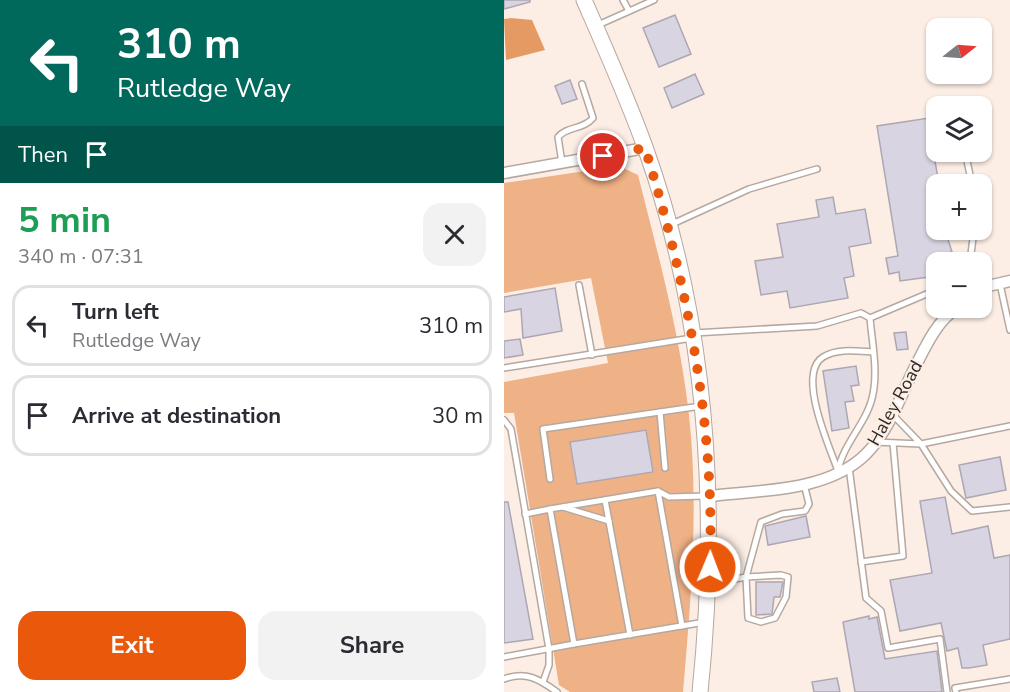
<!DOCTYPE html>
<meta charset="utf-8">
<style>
:root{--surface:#fff;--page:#f2f2f3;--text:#2b2b33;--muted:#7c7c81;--line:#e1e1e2;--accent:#ea580c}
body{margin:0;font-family:"Nunito Sans",sans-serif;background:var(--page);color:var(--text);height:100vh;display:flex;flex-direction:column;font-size:22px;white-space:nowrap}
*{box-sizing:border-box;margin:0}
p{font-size:20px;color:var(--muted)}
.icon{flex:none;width:33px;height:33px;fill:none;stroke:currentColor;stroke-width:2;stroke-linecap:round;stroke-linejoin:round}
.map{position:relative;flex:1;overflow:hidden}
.panel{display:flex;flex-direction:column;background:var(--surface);width:504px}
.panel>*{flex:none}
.top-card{background:#00695c;color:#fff;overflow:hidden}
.needle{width:39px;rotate:73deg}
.fabs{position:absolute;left:422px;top:18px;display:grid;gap:12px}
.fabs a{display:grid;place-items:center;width:66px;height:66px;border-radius:12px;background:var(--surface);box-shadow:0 2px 4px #0004;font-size:30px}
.pin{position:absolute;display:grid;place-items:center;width:51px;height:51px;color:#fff;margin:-26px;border:3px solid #fff;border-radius:50%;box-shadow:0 2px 6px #0007}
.me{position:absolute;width:66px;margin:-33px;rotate:1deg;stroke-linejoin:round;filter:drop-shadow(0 0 4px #0008)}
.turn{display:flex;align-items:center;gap:21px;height:126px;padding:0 18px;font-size:27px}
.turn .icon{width:78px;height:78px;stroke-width:2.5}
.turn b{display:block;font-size:42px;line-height:51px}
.then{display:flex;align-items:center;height:57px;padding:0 18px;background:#0003;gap:12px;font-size:22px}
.round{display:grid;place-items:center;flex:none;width:63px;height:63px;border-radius:18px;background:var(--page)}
.head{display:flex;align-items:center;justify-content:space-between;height:102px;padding:0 18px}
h1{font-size:36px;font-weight:700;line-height:45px;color:#1e9e55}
.primary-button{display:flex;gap:12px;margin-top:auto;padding:12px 18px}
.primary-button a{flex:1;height:69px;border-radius:18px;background:var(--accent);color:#fff;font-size:24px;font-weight:700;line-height:69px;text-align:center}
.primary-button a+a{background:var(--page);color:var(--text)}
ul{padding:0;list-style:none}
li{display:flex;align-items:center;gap:18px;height:81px;margin:0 12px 9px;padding:0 6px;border:3px solid var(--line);border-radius:18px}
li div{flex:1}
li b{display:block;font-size:22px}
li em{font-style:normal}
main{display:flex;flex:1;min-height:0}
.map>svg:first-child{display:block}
.green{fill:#efb186}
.forest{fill:#e59a64}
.building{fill:#d9d4e2;stroke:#aca7b3;stroke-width:1.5}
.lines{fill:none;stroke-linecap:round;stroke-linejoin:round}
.lane-casing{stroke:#b5a8a0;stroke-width:8}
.street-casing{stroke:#b5a8a0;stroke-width:13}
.secondary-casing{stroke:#b5a8a0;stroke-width:17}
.lane{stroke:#fff;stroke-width:5}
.street{stroke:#fff;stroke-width:10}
.secondary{stroke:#fff;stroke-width:15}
.route{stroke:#ea580c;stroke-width:10;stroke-dasharray:0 18}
.labels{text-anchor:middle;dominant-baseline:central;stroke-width:4.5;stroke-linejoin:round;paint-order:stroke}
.street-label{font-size:18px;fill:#2e2926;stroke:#fceee5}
</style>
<main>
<section class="panel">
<div class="top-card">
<div class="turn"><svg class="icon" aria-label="left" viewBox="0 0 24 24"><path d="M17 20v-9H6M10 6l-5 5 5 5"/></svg><div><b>310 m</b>Rutledge Way</div></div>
<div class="then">Then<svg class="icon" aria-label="arrive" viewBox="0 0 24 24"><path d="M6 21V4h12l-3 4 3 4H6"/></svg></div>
</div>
<div class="head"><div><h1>5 min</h1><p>340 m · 07:31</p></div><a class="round"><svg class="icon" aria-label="close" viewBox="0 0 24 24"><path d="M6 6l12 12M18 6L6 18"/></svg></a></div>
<ul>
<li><svg class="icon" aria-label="left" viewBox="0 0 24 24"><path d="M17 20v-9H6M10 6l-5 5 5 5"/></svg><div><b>Turn left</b><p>Rutledge Way</p></div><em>310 m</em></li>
<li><svg class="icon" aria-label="arrive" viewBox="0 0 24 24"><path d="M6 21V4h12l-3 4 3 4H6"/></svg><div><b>Arrive at destination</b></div><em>30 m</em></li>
</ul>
<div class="primary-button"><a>Exit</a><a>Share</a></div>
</section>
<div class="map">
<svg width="506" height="692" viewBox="0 0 506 692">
<rect width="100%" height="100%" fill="#fceee5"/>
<path class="green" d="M115,166L134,175C154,254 176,334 185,415C195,507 187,600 179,692H66L55,685L10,413H0V382L104,363L87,278L0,293V183Z"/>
<path class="forest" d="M7,18L28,20L41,50L2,60L0,19Z"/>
<g class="building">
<path d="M0,0H26V2L0,9Z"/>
<path d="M171,15L187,54L155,67L139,28Z"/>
<path d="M191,74L200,94L168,108L160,88Z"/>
<path d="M66,80L73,99L58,104L51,86Z"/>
<path d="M425,118L428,137L432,136V149L429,150L435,184H432V230H441L448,252L443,253L445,262H432V276L396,281L395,272L385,274L382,258L394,256L373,126Z"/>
<path d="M329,197L332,214L361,209L367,243L345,247L350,276L340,278L344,298L286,308L283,291L257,295L251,261L279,257L273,224L315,217L312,200Z"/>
<path d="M51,288L58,331L19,338L17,309L0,312V297Z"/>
<path d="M402,332L404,349L393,350L390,333Z"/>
<path d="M16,339L19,355L0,358V341Z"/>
<path d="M352,366L355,385L347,386L350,401L341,402L345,428L328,431L319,371Z"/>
<path d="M142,430L149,472L73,484L66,442Z"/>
<path d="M496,457L502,490L462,498L455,465Z"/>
<path d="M441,497L448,534L484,526L490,558L506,555V639L479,645L483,665L465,668H458L454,648L443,651L437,623L396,631L386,580L428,573L416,501Z"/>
<path d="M0,502H4L29,639L0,643Z"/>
<path d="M302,516L306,537L264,545L261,526Z"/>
<path d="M252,582H279L276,597H270L268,614L252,615Z"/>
<path d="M365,616V619L373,617L381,659L433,651L438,692H351L339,622Z"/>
<path d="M333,678L336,692H310L308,682Z"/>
</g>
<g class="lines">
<defs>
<g id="lane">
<path d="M119,0L125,11"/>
<path d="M94,25L150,0"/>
<path d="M461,152L468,184"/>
<path d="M58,163L54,137C63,126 79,130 89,118L78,84"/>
<path d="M166,225L245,189L313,169"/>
<path d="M466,262L470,230"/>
<path d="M496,284L506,330"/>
<path d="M75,285L88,355"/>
<path d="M190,333L313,326L357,313L366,318"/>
<path d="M0,368L188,338"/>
<path d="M156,412L161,468"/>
<path d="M389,415L417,444L447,491L468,511L506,507"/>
<path d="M0,420L7,429L45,649V665L39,682"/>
<path d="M371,442L417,444L506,426"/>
<path d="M345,467L362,598L377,611L384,648L436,639L443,692"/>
<path d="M334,471C339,443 364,422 369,394C374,370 368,342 366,318L432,290"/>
<path d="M334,471C326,448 292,374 319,357C333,348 353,351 369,352"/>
<path d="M46,479L39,429L197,406"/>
<path d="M154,491L178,626"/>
<path d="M101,500L126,635"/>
<path d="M59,507L105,521"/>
<path d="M46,509L154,491L165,497L201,496"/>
<path d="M357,562L399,556L389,443"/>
<path d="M277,575L284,577L282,597L271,618L257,622L244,618L242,577Z"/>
<path d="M205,579L226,580L242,577L257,522L278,514L301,511L305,504L300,484"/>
<path d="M70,644L201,622"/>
<path d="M0,657L70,644L46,509L21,514"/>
<path d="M0,679C22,671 35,679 53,692"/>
<path d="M452,692L451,688L506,679"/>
</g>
<g id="street">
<path d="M0,173L141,148"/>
<path d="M477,291L484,286L506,281"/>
<path d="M206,496C256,490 324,492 362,454C384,432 396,398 409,371C420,350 432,321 453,308"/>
</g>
<path id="secondary" d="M80,0C101,48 123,97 141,147C204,322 215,508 196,692"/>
</defs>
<use href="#lane" class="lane-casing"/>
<use href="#street" class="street-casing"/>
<use href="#secondary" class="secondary-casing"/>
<use href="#lane" class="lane"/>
<use href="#street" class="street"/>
<use href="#secondary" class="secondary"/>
</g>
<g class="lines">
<path class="route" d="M99,156L141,148C183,284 211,424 206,567"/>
</g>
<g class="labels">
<g class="street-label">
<text transform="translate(391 403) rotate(-61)">Haley Road</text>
</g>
</g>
</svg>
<div class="fabs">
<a><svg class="needle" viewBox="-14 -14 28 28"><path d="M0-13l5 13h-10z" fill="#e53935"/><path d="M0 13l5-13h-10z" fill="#7c7c81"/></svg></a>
<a><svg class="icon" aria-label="layers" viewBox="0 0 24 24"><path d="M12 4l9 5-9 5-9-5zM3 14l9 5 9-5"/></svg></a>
<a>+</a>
<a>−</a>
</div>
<div class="pin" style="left:99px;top:156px;background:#d93025"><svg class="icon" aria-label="arrive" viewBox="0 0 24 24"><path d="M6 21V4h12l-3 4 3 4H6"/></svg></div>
<svg class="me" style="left:206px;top:567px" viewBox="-20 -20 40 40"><circle r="17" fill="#ea580c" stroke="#fff" stroke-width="3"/><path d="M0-11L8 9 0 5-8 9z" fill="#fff"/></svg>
</div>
</main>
